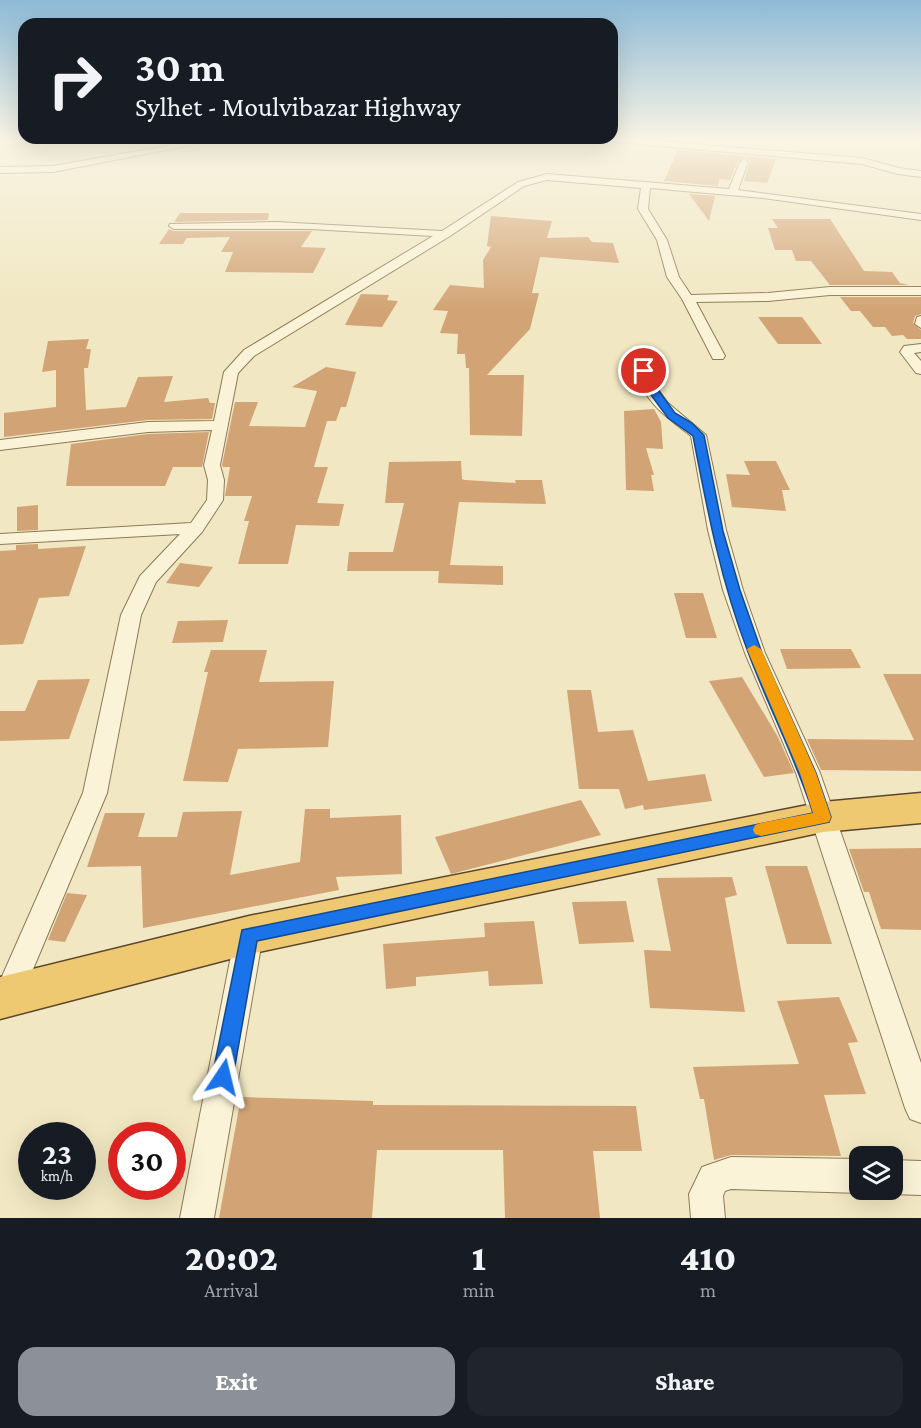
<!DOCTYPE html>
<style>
:root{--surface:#171b24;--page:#20242c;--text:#f1f3f6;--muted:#9ea1a6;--accent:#8c9099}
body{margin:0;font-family:"Crimson Pro",serif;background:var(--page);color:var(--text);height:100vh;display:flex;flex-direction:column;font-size:22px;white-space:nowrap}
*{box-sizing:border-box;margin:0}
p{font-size:20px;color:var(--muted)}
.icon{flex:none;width:33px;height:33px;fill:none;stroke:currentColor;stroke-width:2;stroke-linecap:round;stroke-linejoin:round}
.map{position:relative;height:1218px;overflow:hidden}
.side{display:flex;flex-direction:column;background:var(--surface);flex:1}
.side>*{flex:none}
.banner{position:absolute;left:18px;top:18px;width:600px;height:126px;border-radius:18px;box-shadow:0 6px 24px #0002;background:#171b24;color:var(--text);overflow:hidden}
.controls{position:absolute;left:849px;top:1146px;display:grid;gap:12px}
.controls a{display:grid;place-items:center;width:54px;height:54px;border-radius:12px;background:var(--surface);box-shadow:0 6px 24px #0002;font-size:30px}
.speed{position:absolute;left:18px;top:1122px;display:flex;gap:12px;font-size:30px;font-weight:700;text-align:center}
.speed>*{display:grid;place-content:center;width:78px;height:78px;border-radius:50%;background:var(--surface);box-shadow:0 6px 24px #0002;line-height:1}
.speed small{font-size:15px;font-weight:400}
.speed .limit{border:9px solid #d22;background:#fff;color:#111}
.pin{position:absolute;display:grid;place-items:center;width:51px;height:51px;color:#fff;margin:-26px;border:3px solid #fff;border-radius:50%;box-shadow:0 2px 6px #0007}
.me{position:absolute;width:66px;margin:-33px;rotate:10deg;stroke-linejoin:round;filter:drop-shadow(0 0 4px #0008)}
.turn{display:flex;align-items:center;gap:21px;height:126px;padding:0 18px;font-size:27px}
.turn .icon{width:78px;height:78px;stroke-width:2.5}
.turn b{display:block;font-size:42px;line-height:51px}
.eta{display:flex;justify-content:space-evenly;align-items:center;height:102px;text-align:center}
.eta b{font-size:36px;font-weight:800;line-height:42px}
.cta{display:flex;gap:12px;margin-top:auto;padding:12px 18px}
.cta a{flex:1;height:69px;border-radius:18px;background:var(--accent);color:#fff;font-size:24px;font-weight:800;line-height:69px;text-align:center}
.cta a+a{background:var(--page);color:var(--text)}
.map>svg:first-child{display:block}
.building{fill:#d2a475}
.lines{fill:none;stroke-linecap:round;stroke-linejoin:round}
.minor-casing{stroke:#8d7958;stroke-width:2}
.trunk-casing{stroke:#5b462c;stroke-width:3}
.minor{fill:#fbf3d7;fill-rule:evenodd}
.trunk{fill:#efc972;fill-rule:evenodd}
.route{fill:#1a73e8;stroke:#114b97;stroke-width:1.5}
.slow{fill:#f59e0b}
</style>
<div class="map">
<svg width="921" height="1218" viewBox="0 0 921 1218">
<rect width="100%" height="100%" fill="#f1e7c2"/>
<g class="building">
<path d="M678,150L776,159L767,183L744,181L750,161L744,157L738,161L730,180L719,179L718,186L664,181Z"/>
<path d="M689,194L715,196L709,221Z"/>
<path d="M180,213H269L268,220L174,222Z"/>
<path d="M491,216L552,221L547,238L588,237L592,242L613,243L619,263L540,257L532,293H539L530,329L487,375H524L522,436L470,435L469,368H466L465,354H457L458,334L440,333L448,311L433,310L450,285L484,288L483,260L491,247L487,246Z"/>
<path d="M772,219H830L864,271L892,272L900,283L909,285H830L811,261H796L792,250H775L768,228H778Z"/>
<path d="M169,229L174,231H312L301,247L326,248L313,273L225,272L233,252H221L230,237L187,238L183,244H159Z"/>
<path d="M361,294L389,295L387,300L398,301L382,327L345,325Z"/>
<path d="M840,297H921V314L915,316L913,323L921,330V339H907L903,335L892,336L885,327H873L860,311H851Z"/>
<path d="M758,317H802L822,344H778Z"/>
<path d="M89,339L86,349H91L88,368H84L86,410L126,407L138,377L173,376L164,402L208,398L210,403H215L212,419L148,420L4,437V413L56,407V370L42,372L48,341Z"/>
<path d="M326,367L356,372L346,407H341L336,421H327L314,467H328L317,503L344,504L339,526L296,525L288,564H238L249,521H244L252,496H225L230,467H223L222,465L235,402H258L249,426L305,427L317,391L292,387Z"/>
<path d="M654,409L661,422L663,449L646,448L654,475H651L654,491L626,490L624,411Z"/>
<path d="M209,432L202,467H173L165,486H66L71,444L148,434Z"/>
<path d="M461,461L462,479L465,480L516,483L515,480H542L546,504L459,502L450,565L503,566V585L438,583L439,571H347L349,552H393L404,503H385L389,462Z"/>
<path d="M744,461H776L790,490H782L786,511L732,507L726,474L750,475Z"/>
<path d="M38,505V530L17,531V507Z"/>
<path d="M38,544V549L86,546L69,596L39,598L23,644L0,645V551L16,550V545Z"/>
<path d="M180,563L213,567L199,587L166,583Z"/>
<path d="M674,593H703L717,638H686Z"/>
<path d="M228,620L223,642L172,643L178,621Z"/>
<path d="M780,649H851L861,668L787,669Z"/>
<path d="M211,650H267L259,682L334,681L328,747L238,749L228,782L183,781L208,672H204Z"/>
<path d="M883,674H921V771L821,770L807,739L914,740Z"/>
<path d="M742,677L778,737L794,773L764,777L709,681Z"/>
<path d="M90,679L69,739L0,741V711H25L38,680Z"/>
<path d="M567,690H591L598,732L633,730L648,781L705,774L712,801L644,810L643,805L625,809L619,789H579Z"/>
<path d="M581,800L601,835L451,874L435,837Z"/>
<path d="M305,809H330V818L401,815L402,874L336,877L339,890L143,928L141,866L87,867L105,813H145L138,837H177L183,812L242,811L230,875L300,862Z"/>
<path d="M921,848V930L881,929L869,892H864L849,849Z"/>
<path d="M765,866H807L832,944H787Z"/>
<path d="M732,877L737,895L725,898L745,1012L650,1008L644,950L671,951L657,878Z"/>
<path d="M67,893L87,895L65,942L48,940Z"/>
<path d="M626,901L634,942L579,944L572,902Z"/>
<path d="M534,921L543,984L489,986L488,971L416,977V986L386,989L383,944L485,937L484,923Z"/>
<path d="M839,997L858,1042L848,1043L866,1094L824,1095L841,1156L731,1155L714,1160L704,1099H700L693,1067L799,1064L777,1001Z"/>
<path d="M241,1097L373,1101V1105L636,1106L642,1151H593L600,1218H505L503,1150H377L372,1218H219Z"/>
</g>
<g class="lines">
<defs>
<g id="minor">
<path d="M206,139H223L53,172L0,173V167L53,166Z"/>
<path d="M600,139H631L862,158L899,168L921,171V177L898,174L862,164L604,141Z"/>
<path d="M744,159L748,162L738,190L921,214V220L763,198L650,188L648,209L667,240L679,277L691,295L768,293L830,287H921V295H830L768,301L696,302L725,356L723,359H713L682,299L667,277L657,240L638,209L641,188L547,180L524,186L450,236L254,356L238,373L220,465L224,480L223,500L202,532L156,582L141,615L107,793L18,1005L8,1008L0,1006V981L83,793L121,615L140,576L180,534L0,544V534L191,523L207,500L208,480L204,465L212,430L148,432L0,450V440L148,422L214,421L224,372L244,350L433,236L310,229H174L169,226L170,224L276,222L442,231L518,182L547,174L729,189L740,162Z"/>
<path d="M921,316V328L915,324L917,317Z"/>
<path d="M921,344V352L914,353L921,361V374L916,373L900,352L904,346Z"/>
<path d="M644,367L649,368L657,388L668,403L706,435L726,530L743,590L765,653L820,773L921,1063V1123L910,1119L905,1108L796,773L745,653L723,590L708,530L691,436C668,418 643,402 637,371Z"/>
<path d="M249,924L259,927L263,935L214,1218H180L235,935L239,927Z"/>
<path d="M731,1157L860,1159V1190H867L860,1193L731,1189L725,1191L723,1196L725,1218H691L689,1194L702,1167Z"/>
<path d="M892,1160L921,1161V1195L892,1194L882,1190H892Z"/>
</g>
<path id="trunk" d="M921,793V823L823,832L249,954L0,1019V977L249,916L823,802Z"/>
</defs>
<use href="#minor" class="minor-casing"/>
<use href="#trunk" class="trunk-casing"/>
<use href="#minor" class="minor"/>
<use href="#trunk" class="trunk"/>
</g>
<linearGradient id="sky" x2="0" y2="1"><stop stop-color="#8dbad7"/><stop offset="0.45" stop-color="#f9f4e4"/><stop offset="1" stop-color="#f9f4e4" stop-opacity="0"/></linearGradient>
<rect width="921" height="309" fill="url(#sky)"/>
<path class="route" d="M641,369H648L650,379L675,413L692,423L704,435L723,531L740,590L762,653L816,773L831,817L829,822L257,941L233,1077L230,1084L223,1087L215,1084L212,1077L242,930L813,813C795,757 768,706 748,652C721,582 707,509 693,436L668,418L640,380Z"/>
<path class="slow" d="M754,645L761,649L816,773L831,817L829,822L761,836L755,834L753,830L755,825L761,823L813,813L800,773L747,649Z"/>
</svg>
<div class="controls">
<a><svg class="icon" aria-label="layers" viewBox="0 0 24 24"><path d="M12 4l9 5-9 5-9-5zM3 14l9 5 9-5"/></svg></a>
</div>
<div class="speed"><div>23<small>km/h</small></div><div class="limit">30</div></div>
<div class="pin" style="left:644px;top:371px;background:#d93025"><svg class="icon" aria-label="arrive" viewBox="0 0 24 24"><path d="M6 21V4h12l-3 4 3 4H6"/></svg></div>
<svg class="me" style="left:223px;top:1077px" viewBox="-20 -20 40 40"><path d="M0-17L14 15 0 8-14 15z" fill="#1a73e8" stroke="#fff" stroke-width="4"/></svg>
<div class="banner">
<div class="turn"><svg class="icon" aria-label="right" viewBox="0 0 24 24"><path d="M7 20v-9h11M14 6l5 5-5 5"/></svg><div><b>30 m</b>Sylhet - Moulvibazar Highway</div></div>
</div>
</div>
<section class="side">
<div class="eta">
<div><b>20:02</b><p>Arrival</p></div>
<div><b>1</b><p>min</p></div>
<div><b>410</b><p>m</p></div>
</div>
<div class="cta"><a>Exit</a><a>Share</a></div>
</section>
